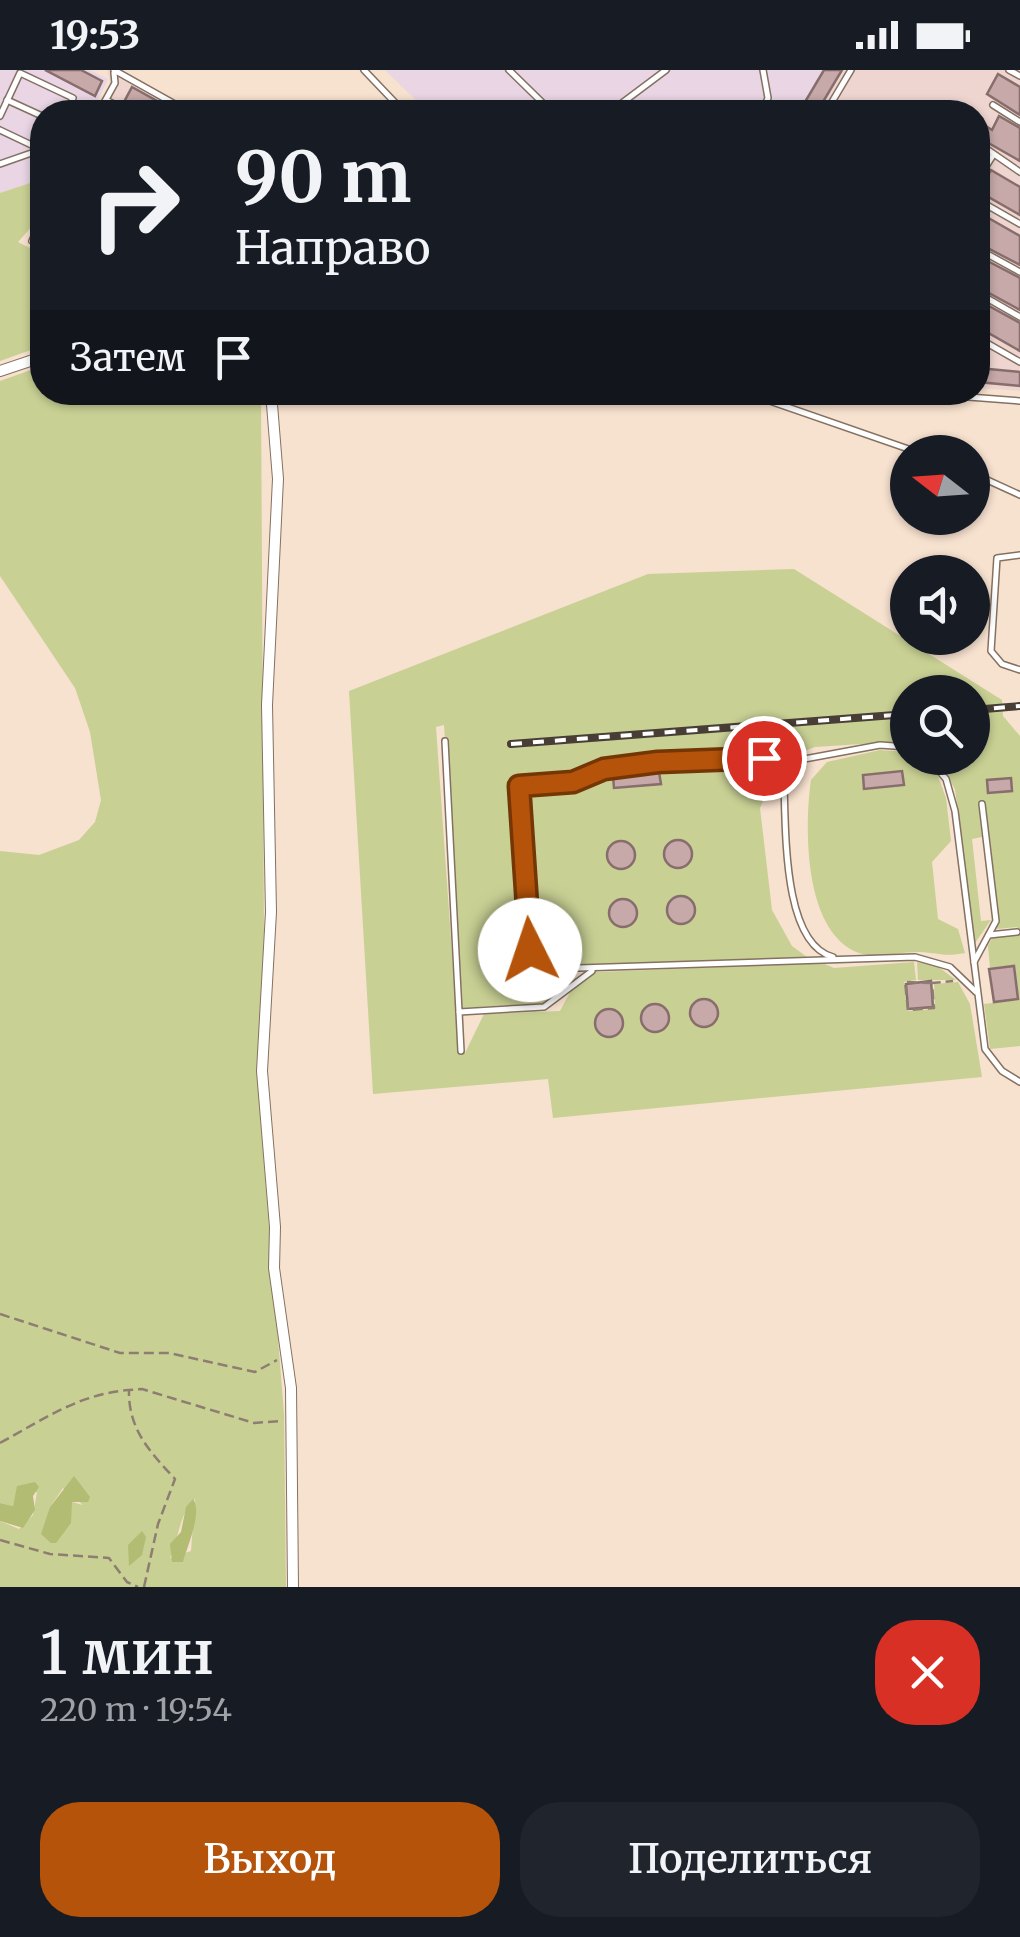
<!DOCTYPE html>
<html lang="ru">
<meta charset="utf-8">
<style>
:root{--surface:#171b24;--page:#20242c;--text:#f1f3f6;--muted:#9ea1a6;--accent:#b45309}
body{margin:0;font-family:Merriweather,serif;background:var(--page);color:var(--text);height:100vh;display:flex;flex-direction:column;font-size:38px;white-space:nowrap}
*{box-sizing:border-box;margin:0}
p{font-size:32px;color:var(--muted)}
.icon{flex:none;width:55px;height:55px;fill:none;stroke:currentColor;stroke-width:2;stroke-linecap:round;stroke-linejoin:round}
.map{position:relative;height:1517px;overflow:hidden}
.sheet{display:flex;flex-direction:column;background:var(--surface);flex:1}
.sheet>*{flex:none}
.banner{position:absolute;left:30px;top:30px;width:960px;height:305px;border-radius:40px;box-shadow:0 2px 8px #0004;background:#171b24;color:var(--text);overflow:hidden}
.needle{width:65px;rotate:287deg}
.tools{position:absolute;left:890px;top:365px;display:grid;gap:20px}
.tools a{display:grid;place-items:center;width:100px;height:100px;border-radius:50%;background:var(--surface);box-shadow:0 2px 8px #0004;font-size:50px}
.pin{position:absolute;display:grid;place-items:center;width:85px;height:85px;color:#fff;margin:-42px;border:5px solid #fff;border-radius:50%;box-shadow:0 2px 10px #0007}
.me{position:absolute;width:110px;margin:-55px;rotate:356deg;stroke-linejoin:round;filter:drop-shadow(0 0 8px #0008)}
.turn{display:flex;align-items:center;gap:35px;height:210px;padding:0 40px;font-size:45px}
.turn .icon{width:130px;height:130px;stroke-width:2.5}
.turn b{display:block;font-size:70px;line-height:85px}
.then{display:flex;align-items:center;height:95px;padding:0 40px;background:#0003;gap:20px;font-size:38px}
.round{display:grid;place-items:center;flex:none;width:105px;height:105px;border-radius:40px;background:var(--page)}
.headline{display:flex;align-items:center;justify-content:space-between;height:170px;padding:0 40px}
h1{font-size:60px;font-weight:600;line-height:75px}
.cta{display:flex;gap:20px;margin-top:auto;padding:20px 40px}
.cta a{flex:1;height:115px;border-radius:40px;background:var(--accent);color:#fff;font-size:40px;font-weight:600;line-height:115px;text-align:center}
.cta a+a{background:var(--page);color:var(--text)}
.status{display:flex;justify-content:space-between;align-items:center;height:70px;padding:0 50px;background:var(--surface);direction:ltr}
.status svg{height:28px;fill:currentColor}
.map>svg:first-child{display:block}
.commercial{fill:#e9d5e4}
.industrial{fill:#efd5d0}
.green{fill:#c8d094;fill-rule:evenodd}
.forest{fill:#b3bc73}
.building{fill:#c6a9a8;stroke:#876d6c;stroke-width:2.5}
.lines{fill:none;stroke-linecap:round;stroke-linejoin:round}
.service-casing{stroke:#847161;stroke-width:8}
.minor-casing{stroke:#847161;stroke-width:12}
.path{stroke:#8d7e71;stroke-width:2.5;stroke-dasharray:10 5;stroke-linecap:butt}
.service{stroke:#fff;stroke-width:5}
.minor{stroke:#fff;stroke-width:10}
.rail-casing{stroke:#483e35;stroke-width:8}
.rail{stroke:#fff;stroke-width:4;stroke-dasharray:11;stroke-linecap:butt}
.route-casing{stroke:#753606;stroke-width:25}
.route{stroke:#b45309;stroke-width:18}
</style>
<div class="status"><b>19:53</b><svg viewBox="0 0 49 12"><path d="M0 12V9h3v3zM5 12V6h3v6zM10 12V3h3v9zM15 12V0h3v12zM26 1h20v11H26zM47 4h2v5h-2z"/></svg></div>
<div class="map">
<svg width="1020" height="1517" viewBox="0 0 1020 1517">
<rect width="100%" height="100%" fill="#f7e1cf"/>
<g class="commercial">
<path d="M0,0H90L108,9L92,42H42V109L0,123Z"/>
<path d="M385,0H824L799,42H428Z"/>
</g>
<g class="industrial">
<path d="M107,0H120L198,42H95L110,13Z"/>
<path d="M824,0H1020V321L978,318V42H922L915,37L905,42H799Z"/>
</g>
<g class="green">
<path d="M42,109V145L18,172L42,184V276L0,291V123Z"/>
<path d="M42,296V322L261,323L264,862L257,1006L284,1344L286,1517H0V1451L19,1459L33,1445L37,1422L16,1424L13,1436L0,1433V781L39,785L79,770L95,752L101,730L90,662L75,618L0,506V311ZM63,1418L83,1435L72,1432L48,1454L50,1437ZM195,1429L191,1481L170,1488C178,1470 181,1439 195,1429Z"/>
<path d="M794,499L1002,630L1003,646L1020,666V976L990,979L984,934L1019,930L1015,895L990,898L988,876L992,868L1019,864L1017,857L997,859L985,731L978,732L982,767L972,769L981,851L991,850L975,873L955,719L936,688H972V622H908L907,671L815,677L794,685L729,683L576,699L577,707L516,712L527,904L555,902L563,915L544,933L462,938L444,655L436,657L459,983H465L484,944L560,941L575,913L596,902L822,893L834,898L914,892L916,910L904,912L907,941L935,939L934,914L958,912L970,934L982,1007L553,1048L548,1009L373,1024L349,621L648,504ZM707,930L715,936L717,948L710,956L700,957L691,949L690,938L697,931ZM656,934L667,941L669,951L663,959L654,962L645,958L641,946L646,937ZM610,939L621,945L623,955L617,964L608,967L599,962L595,950L600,942Z"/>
<path d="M880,680L907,682L908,688H919L936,701L946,728L951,771L932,792L938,849L958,859L965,883C946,887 938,883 920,882C901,881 877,889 859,883C804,863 804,759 811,710L827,692ZM901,701L903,714L864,718L863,705Z"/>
<path d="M742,692H759L775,703L760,738L772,840L792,876L807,887L555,897L533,877L525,737L536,719L572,716L609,702ZM628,701L629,705L661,714L614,718L613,707ZM674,770L684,771L692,781L690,791L682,797L672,796L664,786L666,776ZM617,772H627L635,782L633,792L625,798H615L607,788L609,778ZM679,826L689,829L695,840L691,850L682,854L670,850L667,841L670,831ZM619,829L631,832L637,840L635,850L627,856L615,854L609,846L611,836Z"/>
<path d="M917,892L937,896L956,910H918Z"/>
</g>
<g class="forest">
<path d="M74,1406L90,1427L88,1432H72L71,1453L56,1473H51L41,1464L50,1437Z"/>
<path d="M35,1412L39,1417L33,1426L35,1440L23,1458L0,1451V1433L13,1436L17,1416Z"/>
<path d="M193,1429C203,1443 186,1479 183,1492H172L170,1474L181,1462L186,1437Z"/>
<path d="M142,1461L146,1467L142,1485L129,1496L128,1475Z"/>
</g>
<g class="building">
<path d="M45,0H81L102,11L95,26Z"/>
<path d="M824,0H842L817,42H799Z"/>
<path d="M998,4L1020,17V45L987,24Z"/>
<path d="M132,17L177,42H136L124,32Z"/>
<path d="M999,46L1020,58V91L978,67V51L992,60Z"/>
<path d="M991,100L1020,117V145L978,121Z"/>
<path d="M978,142L1020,166V195L978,173Z"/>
<path d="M978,186L1020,208V240L978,217Z"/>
<path d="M978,230L1020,253V281L978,257Z"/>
<path d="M978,298L1020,302V316L978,312Z"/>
<path d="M902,701L904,715L864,719L863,705Z"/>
<path d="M659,702L661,714L614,718L613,706Z"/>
<path d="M1011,708L1012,721L988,723L987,710Z"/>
<circle cx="678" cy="784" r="14"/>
<circle cx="621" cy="785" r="14"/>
<circle cx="681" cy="840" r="14"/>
<circle cx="623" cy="843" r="14"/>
<path d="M1014,896L1018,929L994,932L989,899Z"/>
<path d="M931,911L933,937L908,939L906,914Z"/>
<circle cx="704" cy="943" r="14"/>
<circle cx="655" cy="948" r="14"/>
<circle cx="609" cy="953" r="14"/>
</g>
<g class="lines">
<defs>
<g id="service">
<path d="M114,0L189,42"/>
<path d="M364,0L404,42"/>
<path d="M509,0L552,42"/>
<path d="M1009,0L1020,6"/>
<path d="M7,30L42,46"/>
<path d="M106,30L130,42"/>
<path d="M993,35L1020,52"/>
<path d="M99,42L115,13L114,3"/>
<path d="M610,42L666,0"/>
<path d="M762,42L768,28L763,0"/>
<path d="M826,42L851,0"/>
<path d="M0,46L20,3L73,28L67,42"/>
<path d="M0,60L42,80"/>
<path d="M978,73L1020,102"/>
<path d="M0,94L40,80"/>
<path d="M978,109L992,87"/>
<path d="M978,130L1020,154"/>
<path d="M42,150L32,171L42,176"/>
<path d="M978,179L1020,202"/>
<path d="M978,223L1020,247"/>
<path d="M978,268L1020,292"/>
<path d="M744,322L917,382"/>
<path d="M903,322L1020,331"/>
<path d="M972,403L1020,425"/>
<path d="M1020,485L997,488L991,581L1002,594L1020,600"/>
<path d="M445,671L459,942L544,937L592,901"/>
<path d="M908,677L880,675L783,693L764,688L685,689L604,699L573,712L519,716L530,880L548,899L915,887L950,897L976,922"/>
<path d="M928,688L946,709L955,741L985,979L1002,1001L1020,1012"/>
<path d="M783,693C787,742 778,872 833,887"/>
<path d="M989,865L1017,862"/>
<path d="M974,892L996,851L982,734"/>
<path d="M556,899L567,917"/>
<path d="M459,942L461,981"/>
</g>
<g id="minor">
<path d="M0,301L42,287"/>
<path d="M271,322L278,409L267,635L271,842L262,1001L275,1157L274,1198L291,1318L293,1517"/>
</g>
</defs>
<use href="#service" class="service-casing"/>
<use href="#minor" class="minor-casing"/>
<g class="path">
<path d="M932,913L905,912L908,940L934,938L932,913L953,911"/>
<path d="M0,1244L120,1283H169L255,1302L277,1290"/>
<path d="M0,1373C44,1349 77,1325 128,1320"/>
<path d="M0,1470L50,1484L109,1488L127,1512L138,1517"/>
<path d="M144,1517L158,1454L175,1409C150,1382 128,1359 129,1320L142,1319L254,1353L281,1351"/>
</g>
<use href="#service" class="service"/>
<use href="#minor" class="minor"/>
<defs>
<g id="rail">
<path d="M972,640L1020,636"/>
<path d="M511,674L908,644"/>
</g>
</defs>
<use href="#rail" class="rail-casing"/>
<use href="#rail" class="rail"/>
</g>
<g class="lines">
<defs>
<path id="route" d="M530,880L519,716L573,712L604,699L658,692L764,688"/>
</defs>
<use href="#route" class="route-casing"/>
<use href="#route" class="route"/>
</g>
</svg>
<div class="tools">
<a><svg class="needle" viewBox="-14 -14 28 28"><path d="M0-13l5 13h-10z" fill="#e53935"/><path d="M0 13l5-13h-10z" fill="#9ea1a6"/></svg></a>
<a><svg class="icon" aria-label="sound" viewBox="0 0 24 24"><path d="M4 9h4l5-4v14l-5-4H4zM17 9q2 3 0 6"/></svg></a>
<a><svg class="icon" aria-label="search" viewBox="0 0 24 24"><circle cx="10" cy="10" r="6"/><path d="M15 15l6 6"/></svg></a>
</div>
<div class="pin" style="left:764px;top:688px;background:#d93025"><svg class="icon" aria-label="arrive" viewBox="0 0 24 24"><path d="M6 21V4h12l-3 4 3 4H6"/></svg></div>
<svg class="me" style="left:530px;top:880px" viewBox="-20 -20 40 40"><circle r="19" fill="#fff"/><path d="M0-13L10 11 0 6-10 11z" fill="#b45309"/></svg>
<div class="banner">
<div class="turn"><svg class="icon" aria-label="right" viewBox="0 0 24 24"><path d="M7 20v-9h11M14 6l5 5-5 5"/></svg><div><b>90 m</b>Направо</div></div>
<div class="then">Затем<svg class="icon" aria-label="arrive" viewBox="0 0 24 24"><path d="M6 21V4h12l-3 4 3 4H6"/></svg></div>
</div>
</div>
<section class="sheet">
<div class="headline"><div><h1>1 мин</h1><p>220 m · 19:54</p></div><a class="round" style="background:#d93025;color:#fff"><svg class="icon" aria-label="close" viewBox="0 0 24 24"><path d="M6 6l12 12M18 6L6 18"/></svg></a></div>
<div class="cta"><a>Выход</a><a>Поделиться</a></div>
</section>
